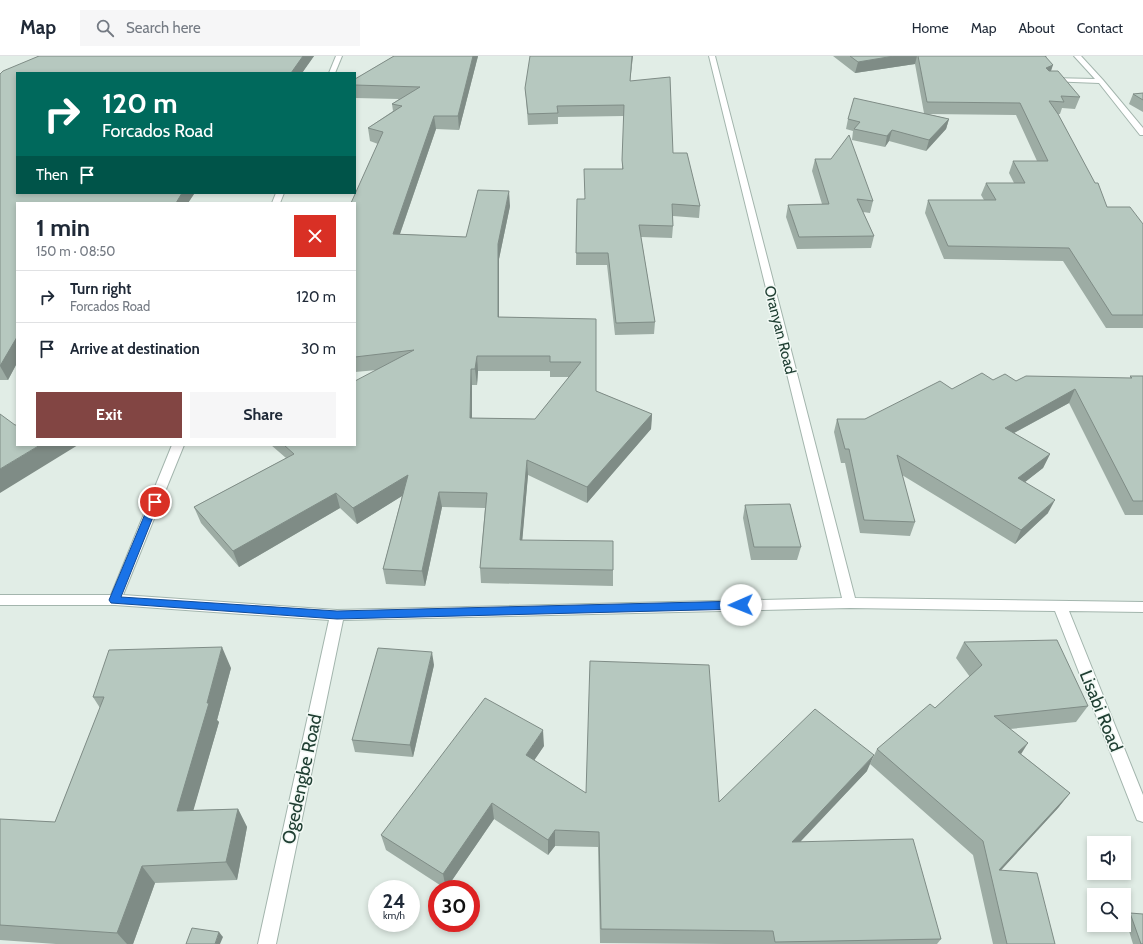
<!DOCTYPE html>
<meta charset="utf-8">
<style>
:root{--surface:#fff;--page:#f6f6f7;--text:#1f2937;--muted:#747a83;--line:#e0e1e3;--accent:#824543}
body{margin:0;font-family:Cabin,sans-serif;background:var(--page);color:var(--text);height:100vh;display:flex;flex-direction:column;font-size:15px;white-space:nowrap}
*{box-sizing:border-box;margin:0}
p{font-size:13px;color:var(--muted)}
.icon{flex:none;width:22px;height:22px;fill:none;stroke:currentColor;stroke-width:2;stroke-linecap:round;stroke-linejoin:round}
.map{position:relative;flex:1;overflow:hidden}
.details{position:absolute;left:16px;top:146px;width:340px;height:244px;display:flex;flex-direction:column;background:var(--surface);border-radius:0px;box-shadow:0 2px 6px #0003}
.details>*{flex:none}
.top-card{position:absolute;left:16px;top:16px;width:340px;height:122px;border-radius:0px;box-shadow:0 2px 6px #0003;background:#00695c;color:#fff;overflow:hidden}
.tools{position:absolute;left:1087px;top:780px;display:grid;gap:8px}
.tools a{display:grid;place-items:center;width:44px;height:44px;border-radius:0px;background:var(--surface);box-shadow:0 2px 6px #0003;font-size:20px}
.speed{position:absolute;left:368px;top:824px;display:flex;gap:8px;font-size:20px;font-weight:700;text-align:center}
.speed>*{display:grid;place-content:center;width:52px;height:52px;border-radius:50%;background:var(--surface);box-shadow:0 2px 6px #0003;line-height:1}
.speed small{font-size:10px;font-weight:400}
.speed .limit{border:6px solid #d22;background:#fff;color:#111}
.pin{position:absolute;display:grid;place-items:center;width:34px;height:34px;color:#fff;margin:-17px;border:2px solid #fff;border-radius:50%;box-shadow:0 1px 4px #0007}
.me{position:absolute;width:44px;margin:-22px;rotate:269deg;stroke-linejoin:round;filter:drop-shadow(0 0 3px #0008)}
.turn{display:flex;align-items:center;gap:14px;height:84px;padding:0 20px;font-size:18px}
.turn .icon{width:52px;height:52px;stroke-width:2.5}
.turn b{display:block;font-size:28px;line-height:34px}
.then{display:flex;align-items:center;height:38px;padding:0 20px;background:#0003;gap:8px;font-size:15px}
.round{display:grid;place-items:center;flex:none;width:42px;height:42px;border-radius:0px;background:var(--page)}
.headline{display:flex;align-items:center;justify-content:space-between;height:68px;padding:0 20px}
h1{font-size:24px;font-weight:700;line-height:30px}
.cta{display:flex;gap:8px;margin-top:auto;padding:8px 20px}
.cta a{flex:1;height:46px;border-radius:0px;background:var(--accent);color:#fff;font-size:16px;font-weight:700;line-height:46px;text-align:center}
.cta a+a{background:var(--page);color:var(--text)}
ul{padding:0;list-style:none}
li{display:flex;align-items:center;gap:12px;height:52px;padding:0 20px;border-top:1px solid var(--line)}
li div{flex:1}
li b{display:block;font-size:15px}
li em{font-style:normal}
header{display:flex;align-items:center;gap:24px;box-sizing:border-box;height:56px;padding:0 20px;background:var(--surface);border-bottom:1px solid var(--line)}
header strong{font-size:19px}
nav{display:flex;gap:22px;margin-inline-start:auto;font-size:14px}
.search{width:280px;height:36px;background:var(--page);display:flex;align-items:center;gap:10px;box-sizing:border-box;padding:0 14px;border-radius:0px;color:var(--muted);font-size:15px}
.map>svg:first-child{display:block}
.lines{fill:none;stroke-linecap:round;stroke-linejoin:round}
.minor-casing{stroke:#a3b5ad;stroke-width:2}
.minor{fill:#fff;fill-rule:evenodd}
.wall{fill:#9daca4;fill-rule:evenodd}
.shaded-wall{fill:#7f8c86}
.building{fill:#b6c8bf;stroke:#7f8c86;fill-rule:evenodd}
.route{fill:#1a73e8;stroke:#114b97}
.labels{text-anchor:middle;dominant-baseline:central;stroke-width:3;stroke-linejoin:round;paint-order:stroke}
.street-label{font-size:15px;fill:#203f33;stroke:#f2f9f5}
.near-street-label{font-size:18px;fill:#203f33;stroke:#f2f9f5}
</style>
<header>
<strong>Map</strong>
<div class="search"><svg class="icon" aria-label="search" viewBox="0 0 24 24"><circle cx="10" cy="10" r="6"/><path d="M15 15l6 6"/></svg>Search here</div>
<nav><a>Home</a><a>Map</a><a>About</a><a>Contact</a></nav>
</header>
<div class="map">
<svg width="1143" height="888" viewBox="0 0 1143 888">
<rect width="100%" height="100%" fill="#e1ede6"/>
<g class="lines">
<defs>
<g id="minor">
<path d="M336,0H342L335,17H329Z"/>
<path d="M709,0H715L855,542L1143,546V556L1069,555L1143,739V766L1137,764L1135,759L1055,555L850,552L343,564L276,888H258L329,564L115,549H0V539H111L172,389H184L123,539L337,554L842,542Z"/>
<path d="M1074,0H1081L1103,24L1143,72V79H1140L1099,27L1048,25L1047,24L1050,22L1095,23Z"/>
<path d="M276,137H284L280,147H272Z"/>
</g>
</defs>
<use href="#minor" class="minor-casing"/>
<use href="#minor" class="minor"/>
</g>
<g class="wall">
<path d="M39,0H314L302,17H17V137H194V138L188,147H17V307L8,324H0V18Z"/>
<path d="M394,0H478L459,74L436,73L400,178L466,181L510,150L499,203V261L596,263V335L652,358L651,373L587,447L528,419L522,484L613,514V530L481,527L480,512L485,452L442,451L425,530L386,528L383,513L402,440L357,468L340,452L239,511L201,467L194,451L286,402L271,389H355L377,314L355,316V147L378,88L370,85L368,72L393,55L392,48L399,43L355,42V23ZM478,315H550V321H569L535,363L472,362V329H477Z"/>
<path d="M833,0H1047L1046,1L1051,15L1080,41L1075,53L1062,52L1060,58H1058L1107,151L1143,168V272H1106L1063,205L944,203L925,157L928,144H984L981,139L986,127H1014L1009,117L1013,105H1037L1016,59L928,58L949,63L946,73L926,95L889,85L885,91L852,84L853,75L846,73L848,63L924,57L915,8L855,17Z"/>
<path d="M630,25L673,97L700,150L699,162L673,160V170L672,182L641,181L655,266L654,278L615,279L607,209H576L577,143H584L622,113L624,60L558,61V68L528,69L526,42L525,32Z"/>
<path d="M1143,37V56L1129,48L1133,38Z"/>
<path d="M815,103L873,145L870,157L863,156L874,180L871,192L797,193L786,161L788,149L822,148L812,115Z"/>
<path d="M1130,320H1143V459H1125L1069,347L1014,377L1050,398L1043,412L1025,426L1048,457L1015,488L902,419L915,466L910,480L860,477L845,407H841L834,376L837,363H865L952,333L993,324L1016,325L1130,322Z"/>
<path d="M745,449L801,491L797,504H751L743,462Z"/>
<path d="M964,586L1088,650L1076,666L1010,673L1021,698L1070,737L1058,752L1001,814L1055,888H993L973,799L870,708L877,693L935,652L970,621L956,602Z"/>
<path d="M434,609L413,701L355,696L352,684Z"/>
<path d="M231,612L217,664L219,666L193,754L238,753L247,771L237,824L155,827L133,888H56L0,884V763L55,766L100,652L93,641Z"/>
<path d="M544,690L534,704L586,737L719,746L867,715L800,785L941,883L937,888H725L600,887L598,791L555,790L548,799L494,763L446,833L386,794L381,779Z"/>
<path d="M1130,857L1143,888H1133L1125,862Z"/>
</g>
<g class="shaded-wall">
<path d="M303,0H314L302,17H291Z"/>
<path d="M473,0H478L459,74L458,60Z"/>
<path d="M632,0H633L629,35L630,25Z"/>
<path d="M894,0H917L915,8L855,17L858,6Z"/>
<path d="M1053,9L1049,21L1046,12Z"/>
<path d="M434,60L436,73L395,192L393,178Z"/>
<path d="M949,63L946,73L926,95L929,84Z"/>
<path d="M892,74L889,85L885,91L887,80Z"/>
<path d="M509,135L510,150L499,203V276L498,261V188Z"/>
<path d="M182,137H194V138L188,147H176Z"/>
<path d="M17,281V307L8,324L0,310Z"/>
<path d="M477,300L478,315L477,329L475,313Z"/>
<path d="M471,313L472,329V377L470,362Z"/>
<path d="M1075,333L1069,347L999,385L1005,372Z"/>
<path d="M652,358L651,373L587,447V431Z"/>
<path d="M40,389H78L0,437V413Z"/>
<path d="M1050,398L1043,412L1012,436L1018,422Z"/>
<path d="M527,404L528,419L521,499L520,484Z"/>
<path d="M408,419L410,435L357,468L353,452Z"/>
<path d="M439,436L442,451L425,530L422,515Z"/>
<path d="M336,437L340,452L239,511L233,495Z"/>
<path d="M1055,444L1048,457L1015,488L1021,474Z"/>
<path d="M222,591L231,612L217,664L219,666L188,773L177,755L207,647Z"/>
<path d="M432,596L434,609L413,701L410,689Z"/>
<path d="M543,674L544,690L527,715L526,699Z"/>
<path d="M1028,687L1018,703V696Z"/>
<path d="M874,699L867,715L786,801L792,786Z"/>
<path d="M1070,737L1058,752L992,824L999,814Z"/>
<path d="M492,747L494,763L446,833L443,818Z"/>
<path d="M238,753L247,771L237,824L226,806Z"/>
<path d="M555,774V790L548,799V784Z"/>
<path d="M142,810L155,827L133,888H127L117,877Z"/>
<path d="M219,876L223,881L220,888H215Z"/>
</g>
<g class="building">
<path d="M39,0H303L291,17H17V137H182L176,147H17V281L0,310V18L3,15Z"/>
<path d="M394,0H473L458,60H434L393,178L466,181L478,134L509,135L498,188V261L596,263V335L652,358L587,431L527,404L520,484L613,485V514L480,512L487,437L439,436L422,515L383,513L408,419L353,452L336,437L233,495L194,451L294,398L284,389H355V325L414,294L355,301V147H351L383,76L368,72L402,50L392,48L420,31L355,29V23ZM477,300H550V306H581L535,363L470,362L471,313H475Z"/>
<path d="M530,0H632L630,25L670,21L673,97H687L700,150L672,148L673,170L639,169L655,266L616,267L608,197H576L577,143H585L584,113H623L622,104L624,49L557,50L558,57L528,58L525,32Z"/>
<path d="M850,0H894L858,6Z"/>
<path d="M918,0H1045L1053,9L1046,12L1049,15H1058L1080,41L1061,40L1064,46L1049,45L1058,58L1095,127H1098L1107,151H1130L1143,168V259H1112L1069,192L948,190L928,144H996L986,127H1025L1013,105H1048L1020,47L927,46Z"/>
<path d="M1143,37V44L1133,38Z"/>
<path d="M854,42L949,63L929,84L892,74L887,80L854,73L860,66L848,63Z"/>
<path d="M849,79L873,145L857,143L874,180L799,181L788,149L829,148L815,103H831Z"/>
<path d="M982,317L993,324L1005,318L1016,325L1026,320L1132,322L1130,320H1143V445H1133L1075,333L1005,372L1050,398L1018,422L1055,444L1021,474L897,399L915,466L864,464L849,393H845L837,363H865L940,325L952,333Z"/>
<path d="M0,358L15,369H17V389H40L0,413Z"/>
<path d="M790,448L801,491H754L745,449Z"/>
<path d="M1057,584L1088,650L994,660L1028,687L1018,696L1070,737L999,814L1037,817L1055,888H1007L983,785L877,693L930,648L935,652L982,609L964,586Z"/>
<path d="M222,591L207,647H209L177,755L238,753L226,806L142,810L117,877L0,869V763L55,766L104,641H93L109,594Z"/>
<path d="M378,592L432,596L410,689L352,684Z"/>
<path d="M590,605L709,609L719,746L815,653L874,699L792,786L913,783L941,883L775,886L773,875L601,873L599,776L555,774L548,784L492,747L443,818L381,779L485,642L543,674L526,699L586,737Z"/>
<path d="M1130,857L1143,858V888H1141Z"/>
<path d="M192,872L219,876L215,888H186Z"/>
</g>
<path class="route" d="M155,442L159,446L121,541L337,555L741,545L745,546L746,549L745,552L741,553L337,563L111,547L109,544L150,446Z"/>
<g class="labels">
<g class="street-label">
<text transform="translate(780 274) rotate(76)">Oranyan Road</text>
</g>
<g class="near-street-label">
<text transform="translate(1101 655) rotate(68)">Lisabi Road</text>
<text transform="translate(302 723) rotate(-78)">Ogedengbe Road</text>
</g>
</g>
</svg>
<div class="tools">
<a><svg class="icon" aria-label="sound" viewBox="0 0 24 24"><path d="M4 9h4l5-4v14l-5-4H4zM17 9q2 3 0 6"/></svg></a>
<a><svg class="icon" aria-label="search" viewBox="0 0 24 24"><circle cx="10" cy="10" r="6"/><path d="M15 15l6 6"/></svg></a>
</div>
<div class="speed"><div>24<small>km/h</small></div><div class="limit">30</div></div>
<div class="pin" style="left:155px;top:446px;background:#d93025"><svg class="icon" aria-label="arrive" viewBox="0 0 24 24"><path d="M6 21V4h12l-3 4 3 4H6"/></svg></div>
<svg class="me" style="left:741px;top:549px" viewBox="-20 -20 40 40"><circle r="19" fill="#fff"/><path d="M0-13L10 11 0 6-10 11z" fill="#1a73e8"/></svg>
<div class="top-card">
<div class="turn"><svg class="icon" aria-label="right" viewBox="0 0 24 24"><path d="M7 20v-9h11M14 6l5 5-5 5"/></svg><div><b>120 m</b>Forcados Road</div></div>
<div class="then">Then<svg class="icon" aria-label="arrive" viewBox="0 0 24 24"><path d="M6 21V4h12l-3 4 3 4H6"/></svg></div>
</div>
<section class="details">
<div class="headline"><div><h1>1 min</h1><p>150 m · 08:50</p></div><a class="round" style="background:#d93025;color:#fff"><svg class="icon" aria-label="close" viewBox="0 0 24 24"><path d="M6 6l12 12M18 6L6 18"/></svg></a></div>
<ul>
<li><svg class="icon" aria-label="right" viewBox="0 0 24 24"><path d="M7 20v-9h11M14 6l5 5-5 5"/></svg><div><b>Turn right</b><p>Forcados Road</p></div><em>120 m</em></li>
<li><svg class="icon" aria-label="arrive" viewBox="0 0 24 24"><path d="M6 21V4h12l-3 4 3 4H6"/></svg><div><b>Arrive at destination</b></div><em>30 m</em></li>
</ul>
<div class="cta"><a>Exit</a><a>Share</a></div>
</section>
</div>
